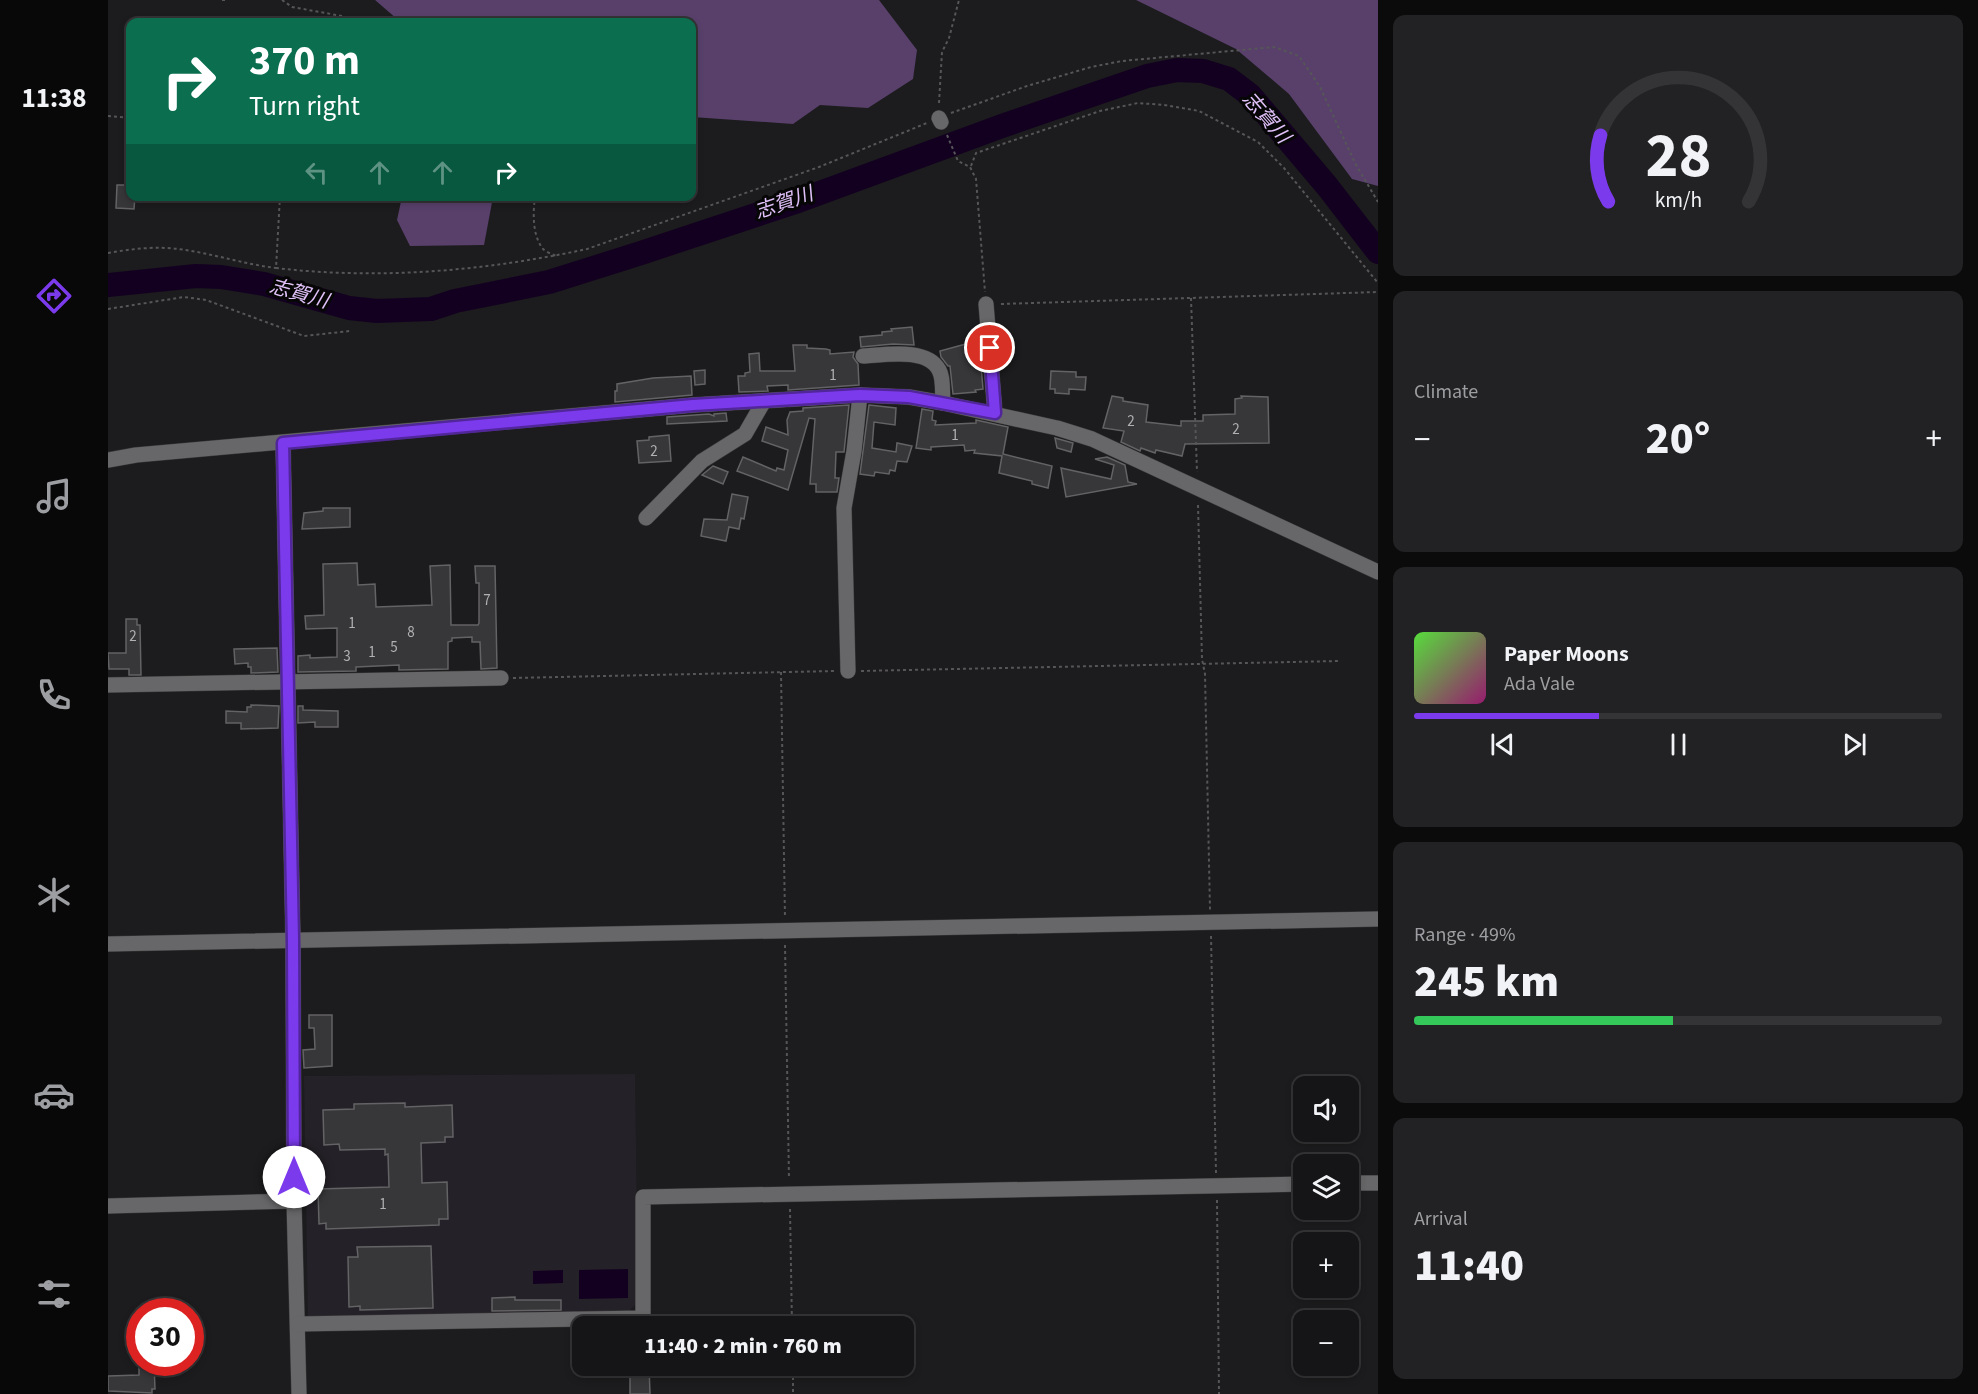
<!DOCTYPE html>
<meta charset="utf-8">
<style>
:root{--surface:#151416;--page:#222123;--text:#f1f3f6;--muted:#9d9ea1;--line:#343335;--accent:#7c3aed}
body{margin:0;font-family:"Source Sans 3","Noto Sans JP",sans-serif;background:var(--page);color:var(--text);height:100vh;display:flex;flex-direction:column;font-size:22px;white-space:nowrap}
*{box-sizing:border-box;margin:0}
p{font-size:20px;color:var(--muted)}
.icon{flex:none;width:33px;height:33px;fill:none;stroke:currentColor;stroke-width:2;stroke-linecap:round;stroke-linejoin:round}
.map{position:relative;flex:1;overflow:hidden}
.details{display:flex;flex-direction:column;gap:15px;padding:15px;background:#0c0b0c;width:600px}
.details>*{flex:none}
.guide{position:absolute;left:18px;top:18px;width:570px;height:183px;border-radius:12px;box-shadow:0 3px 9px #0003,0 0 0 2px var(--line);background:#0b6e4f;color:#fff;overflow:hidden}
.fabs{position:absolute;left:1185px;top:1076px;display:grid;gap:12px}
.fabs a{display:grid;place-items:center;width:66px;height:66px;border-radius:12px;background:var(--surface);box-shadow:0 3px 9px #0003,0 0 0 2px var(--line);font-size:30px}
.speed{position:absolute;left:18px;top:1298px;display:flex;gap:12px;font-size:30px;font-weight:700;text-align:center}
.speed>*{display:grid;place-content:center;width:78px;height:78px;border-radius:50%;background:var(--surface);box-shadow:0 3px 9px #0003,0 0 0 2px var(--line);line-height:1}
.speed .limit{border:9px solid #d22;background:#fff;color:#111}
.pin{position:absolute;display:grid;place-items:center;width:51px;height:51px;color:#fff;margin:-26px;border:3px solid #fff;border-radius:50%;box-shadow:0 2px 6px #0007}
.me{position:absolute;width:66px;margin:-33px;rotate:0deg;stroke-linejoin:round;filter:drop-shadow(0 0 4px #0008)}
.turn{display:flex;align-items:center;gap:21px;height:126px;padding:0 24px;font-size:27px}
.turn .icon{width:78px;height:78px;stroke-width:2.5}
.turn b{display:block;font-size:42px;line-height:51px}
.lanes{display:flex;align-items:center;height:57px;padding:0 24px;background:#0003;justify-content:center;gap:30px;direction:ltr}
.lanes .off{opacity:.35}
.big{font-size:45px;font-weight:800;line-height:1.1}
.details .card{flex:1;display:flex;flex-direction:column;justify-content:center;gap:9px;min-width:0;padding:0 21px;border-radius:12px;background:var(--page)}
.details .dial{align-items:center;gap:0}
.dial svg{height:156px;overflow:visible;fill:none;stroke:var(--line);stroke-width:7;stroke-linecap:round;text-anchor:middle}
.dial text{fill:var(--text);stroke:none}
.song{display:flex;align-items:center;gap:18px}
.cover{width:72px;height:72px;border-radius:9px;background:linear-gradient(135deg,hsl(110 70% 55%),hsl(320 70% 35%))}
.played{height:6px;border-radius:3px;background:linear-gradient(90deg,var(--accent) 35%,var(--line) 35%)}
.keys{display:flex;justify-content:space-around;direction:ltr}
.heat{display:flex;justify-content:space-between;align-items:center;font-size:33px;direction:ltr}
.charge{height:9px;border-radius:4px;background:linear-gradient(90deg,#34c759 49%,var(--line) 0)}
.trip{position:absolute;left:464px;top:1316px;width:342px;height:60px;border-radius:12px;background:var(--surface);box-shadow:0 3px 9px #0003,0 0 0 2px var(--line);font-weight:800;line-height:60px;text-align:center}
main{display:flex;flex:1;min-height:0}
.tab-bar{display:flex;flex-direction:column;width:108px;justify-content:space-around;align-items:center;background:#080809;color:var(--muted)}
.tab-bar .icon{width:42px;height:42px}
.tab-bar .selected{color:var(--accent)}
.tab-bar b{font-size:27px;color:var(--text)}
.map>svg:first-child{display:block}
.built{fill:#252128}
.forest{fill:#58406b}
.water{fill:#130021}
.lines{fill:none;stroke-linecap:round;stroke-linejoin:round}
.river{stroke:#130021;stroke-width:24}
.building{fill:#373638;stroke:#636264;stroke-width:1.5}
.minor-casing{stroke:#3a393a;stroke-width:16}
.path{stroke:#565557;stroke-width:2;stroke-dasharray:3 3;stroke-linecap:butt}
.minor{stroke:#676668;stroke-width:15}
.route-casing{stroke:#51269a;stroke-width:15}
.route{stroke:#7c3aed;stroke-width:10}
.labels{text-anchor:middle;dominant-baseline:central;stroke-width:6;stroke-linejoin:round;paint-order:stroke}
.number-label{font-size:15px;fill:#b1b0b2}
.water-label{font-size:20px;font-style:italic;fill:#e0c1f9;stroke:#070607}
</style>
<main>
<nav class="tab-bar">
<b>11:38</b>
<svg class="icon selected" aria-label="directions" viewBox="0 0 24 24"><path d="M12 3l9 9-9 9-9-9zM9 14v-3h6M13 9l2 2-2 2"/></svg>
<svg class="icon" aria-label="music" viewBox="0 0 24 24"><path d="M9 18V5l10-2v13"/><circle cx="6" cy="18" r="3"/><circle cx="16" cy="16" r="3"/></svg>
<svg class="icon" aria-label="phone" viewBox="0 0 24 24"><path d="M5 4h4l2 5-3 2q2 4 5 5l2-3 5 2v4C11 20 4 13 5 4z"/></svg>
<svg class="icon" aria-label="climate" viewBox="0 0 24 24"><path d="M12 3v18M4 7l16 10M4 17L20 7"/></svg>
<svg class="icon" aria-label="car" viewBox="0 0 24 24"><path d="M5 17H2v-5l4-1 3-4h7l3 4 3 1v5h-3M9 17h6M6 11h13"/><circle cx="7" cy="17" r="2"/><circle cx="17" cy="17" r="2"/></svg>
<svg class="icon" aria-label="filters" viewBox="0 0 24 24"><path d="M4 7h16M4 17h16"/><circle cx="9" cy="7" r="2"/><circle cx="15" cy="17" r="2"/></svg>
</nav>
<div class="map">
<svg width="1270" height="1394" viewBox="0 0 1270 1394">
<rect width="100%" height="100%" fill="#1c1b1d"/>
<path class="built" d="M527,1074L530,1302L522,1310L359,1317L200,1318L196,1076Z"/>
<g class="forest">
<path d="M267,0H771L809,50L805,79L760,108L712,105L685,124L584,117V22H290L289,19Z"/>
<path d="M1028,0H1270V186L1244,179L1181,94L1128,49Z"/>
<path d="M294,197H385L376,245L302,246L289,220Z"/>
</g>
<g class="water">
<path d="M520,1269V1298L471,1299V1270Z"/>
<path d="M455,1270V1283L425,1284V1271Z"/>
</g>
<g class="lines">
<path class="river" d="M0,285L88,276L113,277L156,284L241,308L269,311L323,309L347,301L441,282L533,253L690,201L894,126L1039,76L1069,70L1095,71L1121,79L1142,95L1219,186L1270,252"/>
</g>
<g class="building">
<path d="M9,185H22V196H27L26,209L8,208Z"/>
<path d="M804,327L806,345L785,344L753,347L752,337L774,335V332L784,331L783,329Z"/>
<path d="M865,342H871L875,389L867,390L868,392L845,394L842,366H840L833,357L832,351Z"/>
<path d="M685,345H699V348L718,349L722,350V354L746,352L745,357L750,364L751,385L680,390V385L659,386L660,391L631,392L630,376H637V373L642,372L641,354L651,353L652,371H687Z"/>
<path d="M597,370V384L587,385L586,371Z"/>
<path d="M943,371L968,372V377H978L977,390L961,389V394L947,393V389H942Z"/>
<path d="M583,376L584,395L507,402V391H509V384L545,378Z"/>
<path d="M1004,396L1015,398V401L1040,405L1038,422L1073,426V421H1095V415L1127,414V399L1134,398L1133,396L1160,397L1161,443L1077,444L1074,456L1048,450L1047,453L1033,448L1032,451L1013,442L1016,431L995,428Z"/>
<path d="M741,405L736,452H728L727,478H731L729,492H708V484H702L707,419L701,418L680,490L629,471L635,457L668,471L669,468L676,470L680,450L654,441L658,427L680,435L679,420L682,412L695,411V408Z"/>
<path d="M761,405L788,408L787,425L766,422L764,448L788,452L789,443L804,446L799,462L789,461L787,471L782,470L781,474L767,472L766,476L752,474Z"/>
<path d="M814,409L825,411L824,420L828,421L827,425L868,423V420L900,427L895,454L944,466L940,488L924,484V481L891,473L894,456L866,453L867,450L857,451L856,445L823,447V450L808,448Z"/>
<path d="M618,413L619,421L559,424V417L601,414L606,416V414Z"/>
<path d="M561,435L563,461L531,463L529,441L541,440V437Z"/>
<path d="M947,438L965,443L963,452L949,448Z"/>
<path d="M999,457L1017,465L1020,482L1029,484L958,497L953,468L1003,479L1006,465L987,459Z"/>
<path d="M605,466L620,472L615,484L594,475Z"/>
<path d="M624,494L640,497L636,519L633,518L631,529L621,527L618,541L593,536L596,519L619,520Z"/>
<path d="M215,508H242V527L194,529L196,513L215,511Z"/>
<path d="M249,563L250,585L267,584L268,607L324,605L322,566L342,565L343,625H370L371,623V583H368L367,566H387L389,668L373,669L372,642H364V637L344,638V641L340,642V669L291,670V665L248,667V671L190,672V656L202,655V658L229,657V628L198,629L197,616L216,615L215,564Z"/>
<path d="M18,619H29V625H32L33,675H21V669H1L0,653H18Z"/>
<path d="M169,648L170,672L143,673V667H140V663L127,664L126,649Z"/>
<path d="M143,705L171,706L170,728L133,729V723H118V711L139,712V707H143Z"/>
<path d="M190,706H195V710L230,711V727H207V722L190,723Z"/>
<path d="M201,1015H224V1066L196,1068L195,1050L207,1049L206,1028H201Z"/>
<path d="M297,1103V1107L344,1105L345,1137H337V1142L313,1143L314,1183L339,1182L340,1219H331V1225L218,1229V1223L211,1224L210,1189L281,1187L280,1154L277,1155V1149L232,1150L231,1144L216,1145L215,1110L246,1109V1104Z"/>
<path d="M323,1246L325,1308L252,1310V1306L241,1307L240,1257H250L249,1247Z"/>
<path d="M407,1297V1300H453V1310L384,1311V1298Z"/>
<path d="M31,1362H46L47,1389H44V1393L0,1391V1376L31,1375Z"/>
<path d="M529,1365H541L542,1394H522V1376L529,1375Z"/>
</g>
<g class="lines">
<g class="minor-casing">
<g id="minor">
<path d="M831,118L833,122"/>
<path d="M878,304L887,413"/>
<path d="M755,356C776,355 819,347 831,370C836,379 834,393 835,403"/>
<path d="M175,443L185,941L186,1201L191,1394"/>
<path d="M0,460L28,455L585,405L752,395L801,397L835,403L949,428L984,439L1270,572"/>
<path d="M538,518L594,461L637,434L656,401"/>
<path d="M740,671L736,508L746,451L752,395"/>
<path d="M0,685L393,678"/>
<path d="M0,944L1270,919"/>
<path d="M1240,1183H1270"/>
<path d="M0,1206L186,1201"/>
<path d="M190,1324L535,1318V1197L1196,1184"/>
</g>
</g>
<g class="path">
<path d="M114,0H120"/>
<path d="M174,0L184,7L234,16"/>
<path d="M831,103L834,52L841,38L851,0"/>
<path d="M843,113L919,86L983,67L1014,61L1166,47L1191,56L1212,87L1247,163L1270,202"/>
<path d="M0,116L22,118"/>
<path d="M839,135L850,161L862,167L868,179L877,292"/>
<path d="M863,166L868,153L992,111L1030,103L1056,105L1091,111L1150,142L1176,168L1270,283"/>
<path d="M172,196L168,268C271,280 377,271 479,249L711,167L819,123"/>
<path d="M427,196C425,213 424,235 435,249C438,252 444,254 448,256"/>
<path d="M0,253C23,249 47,246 70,249C103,253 135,264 168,268"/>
<path d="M1083,298L1089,472"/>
<path d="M893,304L1270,292"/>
<path d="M0,309L76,297L98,300L196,336L242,331"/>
<path d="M1090,505L1094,659L1097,674L1102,910"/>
<path d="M753,671L1232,661"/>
<path d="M673,672L677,918"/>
<path d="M405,678L726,671"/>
<path d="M1103,936L1108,1173"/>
<path d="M677,945L681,1179"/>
<path d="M1109,1200L1111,1394"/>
<path d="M682,1209L684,1326"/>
<path d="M685,1365V1394"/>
</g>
<use href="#minor" class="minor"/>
</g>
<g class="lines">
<g class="route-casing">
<path id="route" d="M186,1177L185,941L175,443L585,405L752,395L801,397L887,413L882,348"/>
</g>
<use href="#route" class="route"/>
</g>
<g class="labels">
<g class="number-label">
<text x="725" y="375">1</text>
<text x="1023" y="421">2</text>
<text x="1128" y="429">2</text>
<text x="847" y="435">1</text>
<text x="546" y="451">2</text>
<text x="379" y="600">7</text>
<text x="244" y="623">1</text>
<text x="303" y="632">8</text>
<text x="25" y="636">2</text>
<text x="286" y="647">5</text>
<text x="264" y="652">1</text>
<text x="239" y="656">3</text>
<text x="275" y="1204">1</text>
</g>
<g class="water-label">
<text transform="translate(1158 118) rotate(49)">志賀川</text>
<text transform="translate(676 203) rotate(-19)">志賀川</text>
<text transform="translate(191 294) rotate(16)">志賀川</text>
</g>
</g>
</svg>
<div class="fabs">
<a><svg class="icon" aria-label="sound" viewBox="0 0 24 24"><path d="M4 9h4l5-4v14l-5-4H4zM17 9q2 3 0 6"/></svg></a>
<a><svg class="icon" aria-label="layers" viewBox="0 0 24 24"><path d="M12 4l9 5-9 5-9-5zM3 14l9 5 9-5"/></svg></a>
<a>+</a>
<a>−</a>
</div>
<div class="speed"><div class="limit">30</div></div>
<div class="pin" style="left:882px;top:348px;background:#d93025"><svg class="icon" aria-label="arrive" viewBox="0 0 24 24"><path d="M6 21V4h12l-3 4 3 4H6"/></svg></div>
<svg class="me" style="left:186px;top:1177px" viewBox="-20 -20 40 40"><circle r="19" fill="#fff"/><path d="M0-13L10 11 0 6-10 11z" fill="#7c3aed"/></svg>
<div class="trip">11:40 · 2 min · 760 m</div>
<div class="guide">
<div class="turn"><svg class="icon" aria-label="right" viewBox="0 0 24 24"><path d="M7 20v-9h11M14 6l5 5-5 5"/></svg><div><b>370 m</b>Turn right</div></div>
<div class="lanes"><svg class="icon off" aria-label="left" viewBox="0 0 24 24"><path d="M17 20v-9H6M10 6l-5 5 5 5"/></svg><svg class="icon off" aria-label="ahead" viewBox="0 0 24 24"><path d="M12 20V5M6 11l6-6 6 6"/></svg><svg class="icon off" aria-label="ahead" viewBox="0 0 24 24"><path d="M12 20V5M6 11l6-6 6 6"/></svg><svg class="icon" aria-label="right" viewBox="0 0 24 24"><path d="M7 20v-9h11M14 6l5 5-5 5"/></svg></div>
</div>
</div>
<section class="details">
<div class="card dial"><svg viewBox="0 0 100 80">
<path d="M14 69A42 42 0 1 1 86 69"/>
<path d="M14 69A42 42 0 0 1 10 35" stroke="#7c3aed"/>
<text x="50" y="56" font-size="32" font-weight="700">28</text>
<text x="50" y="72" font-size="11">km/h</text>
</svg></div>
<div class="card"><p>Climate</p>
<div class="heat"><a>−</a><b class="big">20°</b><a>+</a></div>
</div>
<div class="card">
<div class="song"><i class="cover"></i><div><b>Paper Moons</b><p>Ada Vale</p></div></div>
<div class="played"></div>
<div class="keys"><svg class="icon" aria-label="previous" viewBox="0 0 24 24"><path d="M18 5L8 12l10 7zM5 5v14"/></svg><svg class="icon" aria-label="pause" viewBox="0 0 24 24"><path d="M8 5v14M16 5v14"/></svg><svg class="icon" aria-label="next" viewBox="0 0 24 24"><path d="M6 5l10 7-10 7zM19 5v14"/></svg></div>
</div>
<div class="card"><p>Range · 49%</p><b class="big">245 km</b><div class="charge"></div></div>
<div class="card"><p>Arrival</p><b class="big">11:40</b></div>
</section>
</main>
